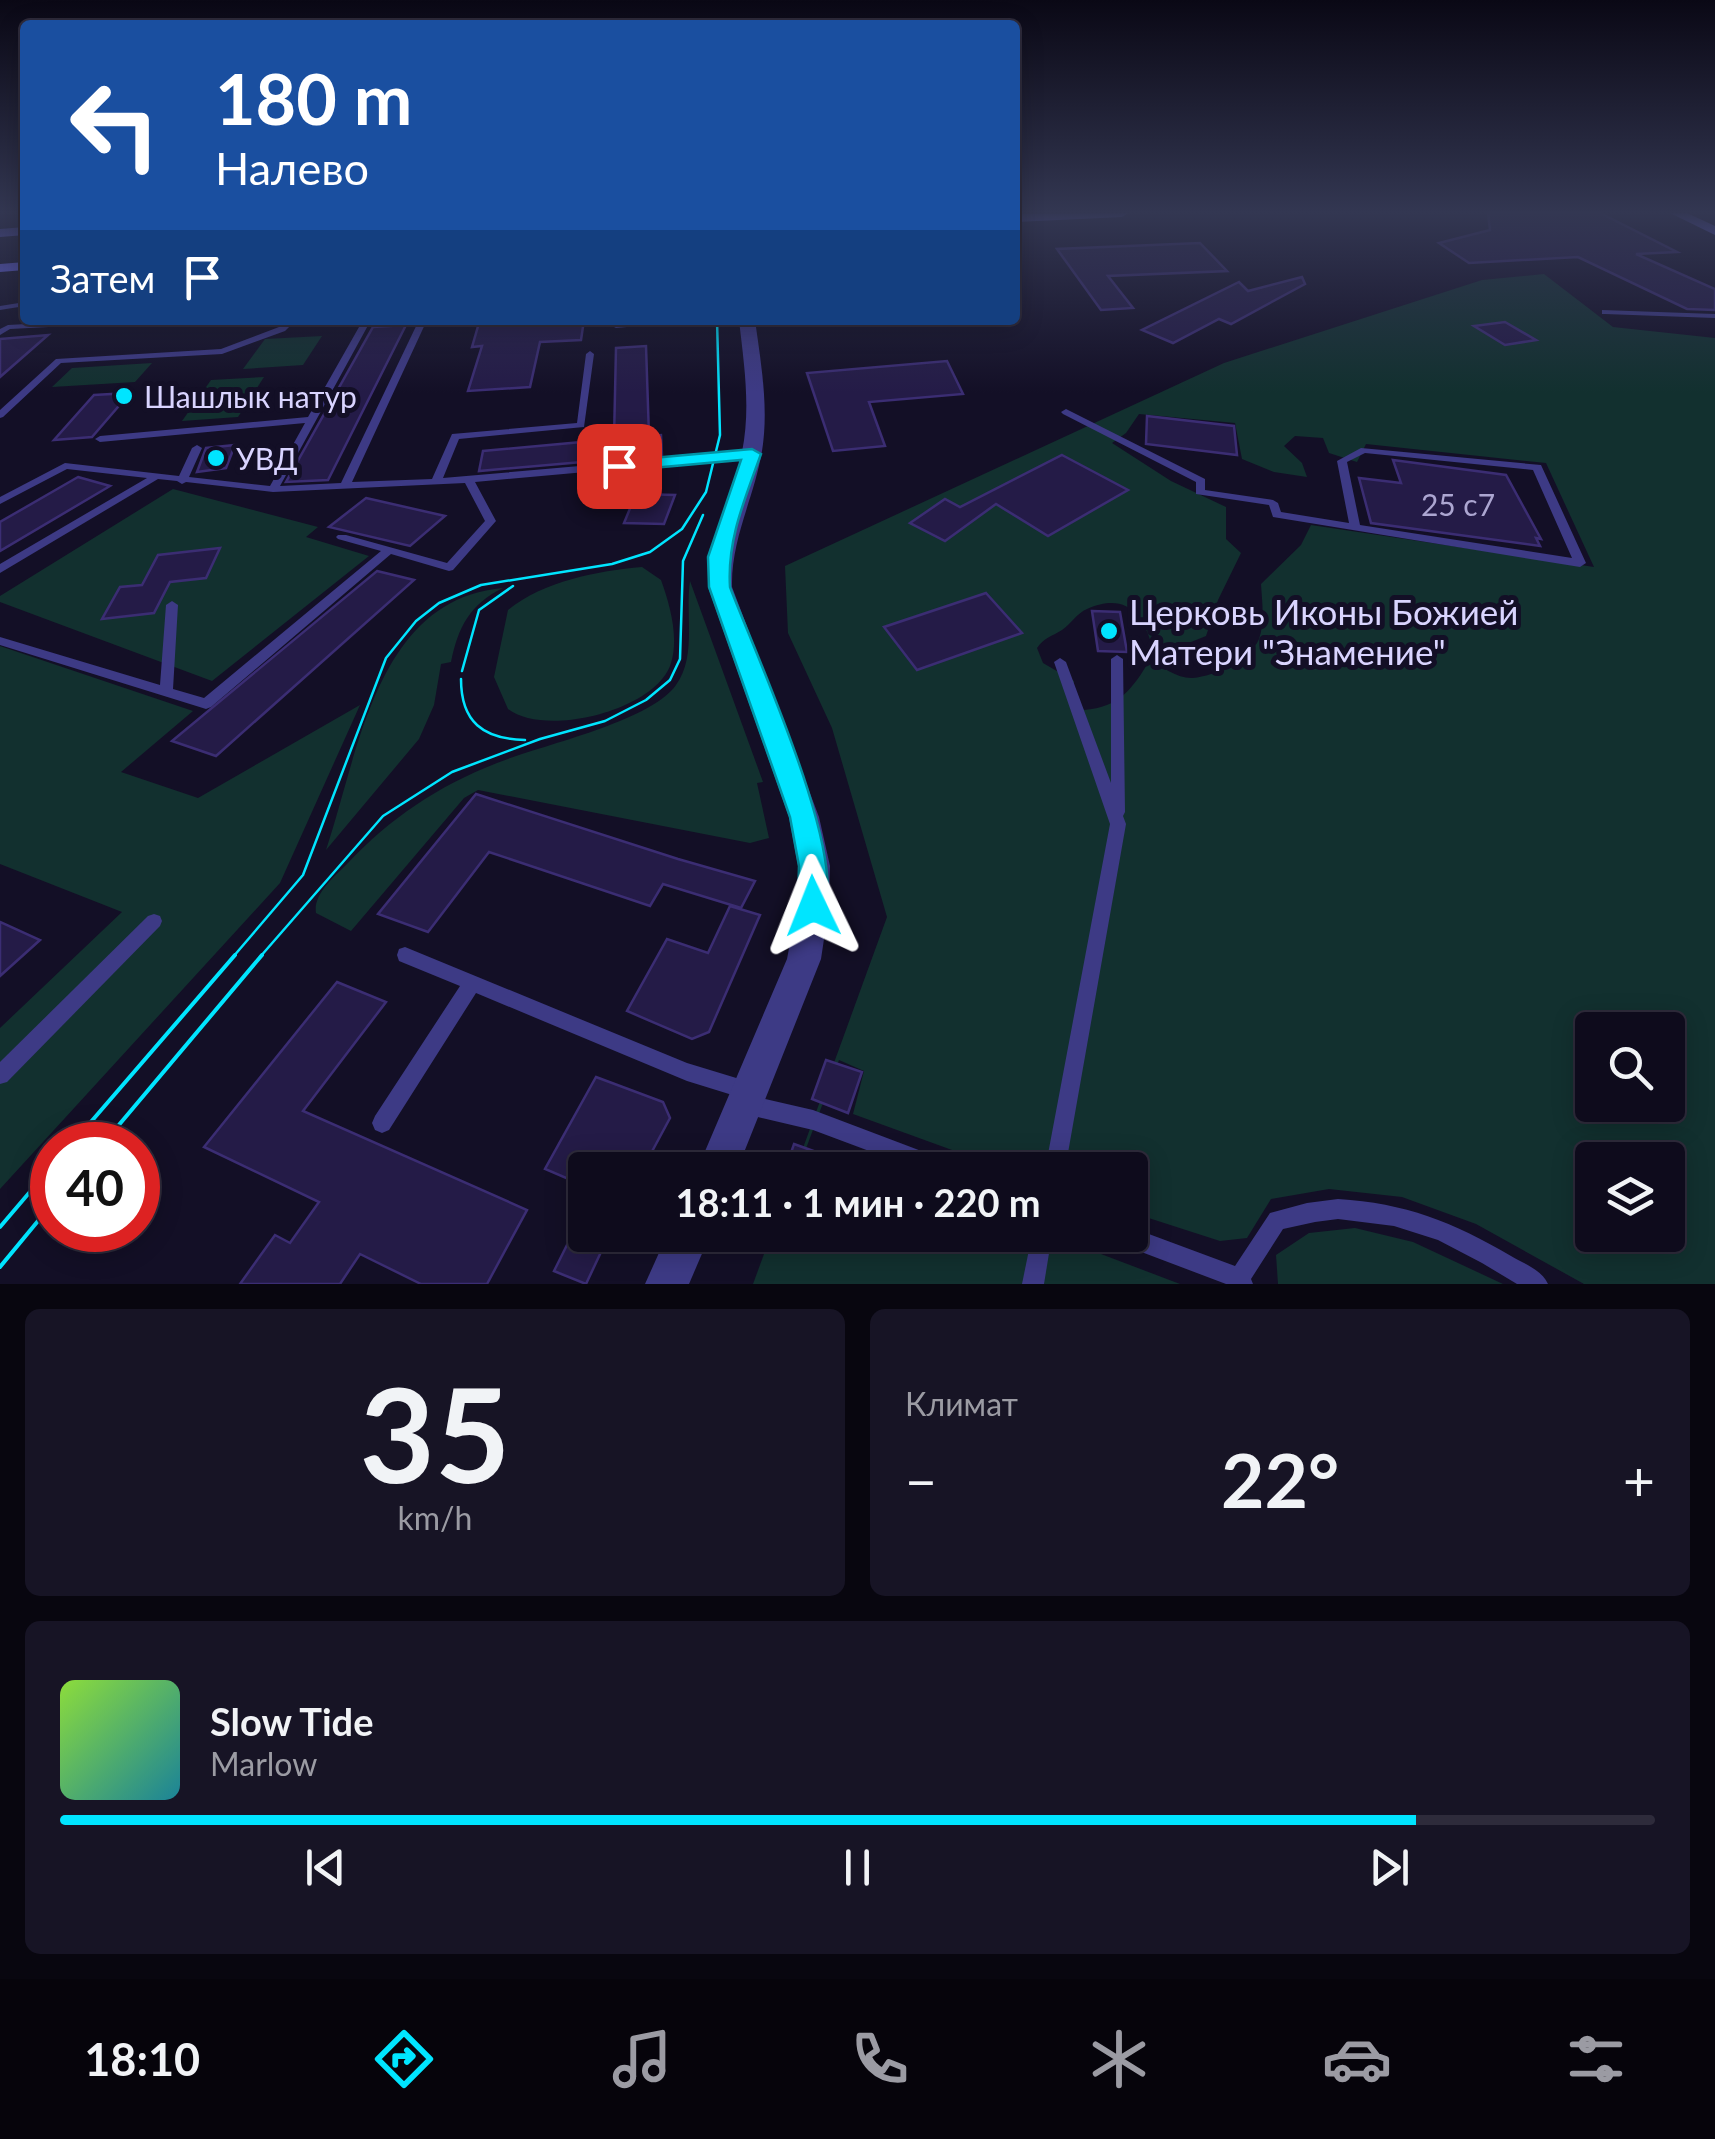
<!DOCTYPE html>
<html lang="ru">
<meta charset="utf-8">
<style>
:root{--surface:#0e0b1c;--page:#171425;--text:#f1f3f6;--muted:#9b9ba3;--line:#2e2b3b;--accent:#00e5ff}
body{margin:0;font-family:Lato,sans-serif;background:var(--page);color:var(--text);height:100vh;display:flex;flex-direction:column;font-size:38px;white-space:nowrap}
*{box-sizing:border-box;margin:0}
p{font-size:32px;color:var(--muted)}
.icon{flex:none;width:55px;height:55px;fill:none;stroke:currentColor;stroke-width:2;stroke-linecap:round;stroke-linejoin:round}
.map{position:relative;height:1284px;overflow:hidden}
.side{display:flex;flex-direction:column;gap:25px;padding:25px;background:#08060f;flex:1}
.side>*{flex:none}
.banner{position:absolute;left:20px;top:20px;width:1000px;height:305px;border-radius:10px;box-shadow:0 5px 25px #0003,0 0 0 2px var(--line);background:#1a4fa0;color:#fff;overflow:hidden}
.buttons{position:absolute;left:1575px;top:1012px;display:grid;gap:20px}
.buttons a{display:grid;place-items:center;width:110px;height:110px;border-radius:10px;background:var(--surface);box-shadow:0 5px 25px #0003,0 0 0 2px var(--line);font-size:50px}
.speed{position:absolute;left:30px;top:1122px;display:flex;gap:20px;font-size:50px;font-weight:700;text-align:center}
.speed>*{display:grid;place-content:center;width:130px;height:130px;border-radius:50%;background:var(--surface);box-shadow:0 5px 25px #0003,0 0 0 2px var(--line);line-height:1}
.speed .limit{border:15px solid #d22;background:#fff;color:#111}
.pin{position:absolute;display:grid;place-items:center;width:85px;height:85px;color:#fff;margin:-42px;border-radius:20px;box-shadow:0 5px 15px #0006}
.me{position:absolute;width:110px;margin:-55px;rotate:358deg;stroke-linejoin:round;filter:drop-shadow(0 0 8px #0008)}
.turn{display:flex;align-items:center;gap:35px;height:210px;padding:0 30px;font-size:45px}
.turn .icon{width:130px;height:130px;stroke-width:2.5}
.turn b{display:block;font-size:70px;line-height:85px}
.then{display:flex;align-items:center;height:95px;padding:0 30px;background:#0003;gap:20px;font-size:38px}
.big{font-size:75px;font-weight:700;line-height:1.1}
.side .card{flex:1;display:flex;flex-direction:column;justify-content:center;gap:15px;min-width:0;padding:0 35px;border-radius:15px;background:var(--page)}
.side .dial{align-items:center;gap:0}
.dial b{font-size:130px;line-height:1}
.song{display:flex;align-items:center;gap:30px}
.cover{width:120px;height:120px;border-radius:15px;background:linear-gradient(135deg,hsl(90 70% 55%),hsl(190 70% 35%))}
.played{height:10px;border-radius:5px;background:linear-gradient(90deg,var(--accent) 85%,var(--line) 85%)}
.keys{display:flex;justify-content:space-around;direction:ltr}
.heat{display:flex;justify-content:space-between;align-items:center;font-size:55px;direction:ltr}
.side .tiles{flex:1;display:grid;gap:25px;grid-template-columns:1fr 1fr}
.card:last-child{grid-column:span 2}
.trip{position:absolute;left:568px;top:1152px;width:580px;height:100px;border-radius:10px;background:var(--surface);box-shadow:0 5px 25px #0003,0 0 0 2px var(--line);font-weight:700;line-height:100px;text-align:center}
.tabs{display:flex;height:160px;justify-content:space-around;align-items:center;background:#06040b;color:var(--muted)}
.tabs .icon{width:70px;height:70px}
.tabs .current{color:var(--accent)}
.tabs b{font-size:45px;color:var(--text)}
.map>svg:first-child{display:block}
.green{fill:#12302f;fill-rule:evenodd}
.building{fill:#241b47;stroke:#3b2d73;stroke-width:2.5}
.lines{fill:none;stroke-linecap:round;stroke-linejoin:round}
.service{fill:#3d3a85;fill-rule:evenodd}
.tertiary{fill:#3d3a85;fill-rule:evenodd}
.secondary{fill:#6f6bff;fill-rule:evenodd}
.tram-far1{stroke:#00e5ff;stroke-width:2.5}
.tram{stroke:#00e5ff;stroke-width:4}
.route{fill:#00e5ff;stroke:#0095a6;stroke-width:2.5}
.poi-dot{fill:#00e5ff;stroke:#130f26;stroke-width:4}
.labels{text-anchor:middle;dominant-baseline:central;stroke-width:10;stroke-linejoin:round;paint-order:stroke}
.far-poi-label{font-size:30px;fill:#d9d4ff;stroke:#130f26;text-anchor:start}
.number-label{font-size:30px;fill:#aca6d1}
.poi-label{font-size:35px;fill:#d9d4ff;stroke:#130f26;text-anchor:start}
</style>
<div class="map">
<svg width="1715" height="1284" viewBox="0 0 1715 1284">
<rect width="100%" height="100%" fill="#130f26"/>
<g class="green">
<path d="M1544,274L1613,327L1715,338V1284H1584L1476,1224L1402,1197L1329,1189L1271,1199L1247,1238L1220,1241L1130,1212V1170H1007L853,1114L864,1071L839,1060L798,1170H795L887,917L832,728L788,633L785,566L1224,363L1482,280ZM1139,414L1235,423L1242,459L1274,472L1307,477L1302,463L1284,446L1295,436L1323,438L1329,453L1357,462L1366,444L1546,463L1594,567L1311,525L1301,545L1261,584C1262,601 1265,622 1259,639C1250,660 1215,676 1193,678C1178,679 1162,667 1150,660C1132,689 1120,707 1084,710L1074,693V681L1043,663L1037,648C1045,637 1051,637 1062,630C1071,624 1077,613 1087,609C1125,592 1143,613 1152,646H1181L1206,636L1218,600L1241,553L1226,539V507L1171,481L1112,443L1126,433ZM1592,1030H1668V1105H1592ZM1592,1160H1668V1235H1592Z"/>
<path d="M322,336L303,365L243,369L265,339Z"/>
<path d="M152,363L135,382L52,387L72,368Z"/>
<path d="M264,377L238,417L182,421L211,380Z"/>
<path d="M173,489L318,527L306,537L369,556L212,681L0,602V596Z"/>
<path d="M642,567L661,580C670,605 679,637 671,663C657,710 546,738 508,709L494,677L508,610C544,581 597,571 642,567Z"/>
<path d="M690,581L763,782L757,783L769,838L750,843L478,790L464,798L351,931L316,913C313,894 334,877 347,864C390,818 438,786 497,763C541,745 650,722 676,685C697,656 685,614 690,581Z"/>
<path d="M503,588C470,604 458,627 451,662L441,664L434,705L419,739L326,850C359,751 377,599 503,588Z"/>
<path d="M0,646L193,711L121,772L198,798L360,705L280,883L0,1189V1028L122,912L0,864Z"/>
<path d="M1355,1228L1413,1242L1503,1284H1278L1276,1255L1309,1233Z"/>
<path d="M771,1235H1051L1180,1284H753Z"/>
</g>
<g class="building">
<path d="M1488,213H1600L1677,252L1636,254L1715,289V310L1687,309L1578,257L1469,263L1439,243L1490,230Z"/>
<path d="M1200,243L1227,271L1108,276L1133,308L1101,310L1057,249Z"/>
<path d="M1302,277L1305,284L1231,324L1219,319L1173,343L1142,330L1239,282L1248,291Z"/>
<path d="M518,320H584L581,340L540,342L530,387L468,391L482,346L472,347L479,323Z"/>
<path d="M1505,322L1536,340L1505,345L1474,326Z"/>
<path d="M406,325L328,480L286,482L373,327Z"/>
<path d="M48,335L0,377V339Z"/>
<path d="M646,346L649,436L661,435L662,455L479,471L483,451L614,439L616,348Z"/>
<path d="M947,361L963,394L869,402L885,446L833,451L807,373Z"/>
<path d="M130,393L92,437L54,440L94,395Z"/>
<path d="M1147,416L1234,426L1237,455L1146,444Z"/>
<path d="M235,445L226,468L197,472L206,448Z"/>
<path d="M1062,455L1128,490L1048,536L996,504L945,541L910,523L945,499L960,507Z"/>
<path d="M1393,460L1506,475L1541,539L1536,538L1540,546L1371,523L1359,478L1401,483Z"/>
<path d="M78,477L110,486L0,551V522Z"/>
<path d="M636,494L675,495L664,524L624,523Z"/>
<path d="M366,498L445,516L410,546L329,527Z"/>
<path d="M220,548L206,578L170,582L154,613L102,619L120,587L142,585L158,555Z"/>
<path d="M377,571L414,580L216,756L172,741Z"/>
<path d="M986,593L1022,633L917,670L884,627Z"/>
<path d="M1092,611L1120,612L1127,652L1098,651Z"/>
<path d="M476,794L678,859L755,881L741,908L663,884L650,906L489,852L428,932L378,914Z"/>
<path d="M730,906L760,915L709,1032L692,1039L627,1011L667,939L708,953Z"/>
<path d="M0,922L40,940L0,976Z"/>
<path d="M337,982L386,1002L303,1111L527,1210L487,1284H421L360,1254L340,1284H240L275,1235L290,1243L319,1202L204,1147Z"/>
<path d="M826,1060L862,1072L848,1113L812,1099Z"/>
<path d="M596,1077L663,1102L670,1118L642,1170H585V1186L545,1169Z"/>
<path d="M794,1144L858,1167V1170H785Z"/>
<path d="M572,1235H609L586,1284L554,1271Z"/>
</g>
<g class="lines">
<g class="service">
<path d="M25,302V306L0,310V306Z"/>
<path d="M1602,310L1715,314V318L1605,314H1602Z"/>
<path d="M98,320H149L145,322L10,329L0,335V329L8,325Z"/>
<path d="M287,320H296L285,331L222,354L61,363L3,417L0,418V410L56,359L221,349L279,327Z"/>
<path d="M363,320H371L280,486L341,483L419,320H427L352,482L432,479L452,434L577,423L586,354L590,351L594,354L584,427L459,439L443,478L752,451L757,454L752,457L475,482L496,521L453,570L449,571L391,554L211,707L206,709L0,645V637L160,685L166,605L172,601L178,605L173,689L204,698L381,551L338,539L336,537L338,535H346L447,563L485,521L465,483L273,492L186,482L182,484L177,481L158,479L0,573V564L147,478L67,469L0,504V497L65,463L179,476L192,448L197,445L202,448L189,477L270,486L305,423L100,442L95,439L100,436L308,417Z"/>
<path d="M656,320H686L682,322L616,328L612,326L616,324Z"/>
<path d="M1066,409L1205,479V490L1273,500L1278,503L1281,512L1349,523L1337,461L1361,448L1541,465L1586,563L1580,567L1273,517L1269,505L1196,494V482L1063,414L1061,412ZM1365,453L1533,470L1572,558L1360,525L1347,462Z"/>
<path d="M1117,655L1123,659L1125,812L1123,816L1126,824L1065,1170H1045L1110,824L1054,662L1060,658L1066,662L1111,783V659Z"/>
<path d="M154,914L160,916L162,921L160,926L7,1082L0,1084V1062L148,916Z"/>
<path d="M405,947L687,1063L756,1084L758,1091L756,1097L813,1110L953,1163L956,1170H920L813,1130L749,1115L742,1112L739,1105L742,1098L687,1081L476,993L389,1130L382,1133L375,1130L372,1123L375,1116L460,986L399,961L397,955L399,949Z"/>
<path d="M1338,1199C1405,1203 1453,1222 1511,1256C1523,1263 1542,1270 1548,1284H1517L1482,1263L1438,1240L1394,1226L1338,1219L1315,1222L1283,1229L1251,1279L1253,1284H1226L1115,1242L1112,1235H1130V1227L1235,1266L1270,1213L1307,1203Z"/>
<path d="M1032,1235H1052L1044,1284H1022Z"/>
</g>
<g class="tertiary">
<path d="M739,320H755C761,363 769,408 762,451C754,499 731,538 732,587L819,817L830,866L829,906L821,959L737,1170H697L787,959L797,906L798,866L789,817L708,587C709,538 733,499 742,452C751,408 744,364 739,320Z"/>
<path d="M667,1235H710L689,1284H645Z"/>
</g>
<g class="secondary">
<path d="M1128,213L1122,217L1015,222V214Z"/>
<path d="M1670,213H1687L1715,226V235Z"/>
<path d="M25,227V235L0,237V229Z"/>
<path d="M25,262V270L0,272V264Z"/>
</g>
<g class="tram-far1">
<path d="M462,671L479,610L513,586"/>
<path d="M461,679C461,722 483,739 525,740"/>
<path d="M233,957L303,875L386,658L416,621L439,603L481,585L612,564L650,552L682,529L706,492L720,435L717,320"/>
<path d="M260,957L383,816L452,772L540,739L605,721L646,700L670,680L680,659L683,561L703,515"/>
</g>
<g class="tram">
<path d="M71,1145L235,955"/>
<path d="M102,1145L262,955"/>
<path d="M0,1227L52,1166"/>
<path d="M0,1267L52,1204"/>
</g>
</g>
<linearGradient id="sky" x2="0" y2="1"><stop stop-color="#0a0815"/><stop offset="0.54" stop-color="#333752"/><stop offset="1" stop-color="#333752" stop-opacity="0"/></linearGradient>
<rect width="1715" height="393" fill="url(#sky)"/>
<path class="route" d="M752,449L761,454C745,499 727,539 730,587C754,651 850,858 823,915L813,919L803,915L798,906L799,866L790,817L709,587L708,557L741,460L619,471L610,466L619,461Z"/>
<g class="poi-dot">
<circle cx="124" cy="396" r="10"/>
<circle cx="216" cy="458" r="10"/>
<circle cx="1109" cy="631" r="10"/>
</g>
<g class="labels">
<g class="far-poi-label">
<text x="144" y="396">Шашлык натур</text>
<text x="236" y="458">УВД</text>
</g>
<g class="number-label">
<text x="1458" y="504">25 с7</text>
</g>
<g class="poi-label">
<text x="1129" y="611">Церковь Иконы Божией<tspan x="1129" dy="40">Матери "Знамение"</tspan></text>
</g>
</g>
</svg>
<div class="buttons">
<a><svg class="icon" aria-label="search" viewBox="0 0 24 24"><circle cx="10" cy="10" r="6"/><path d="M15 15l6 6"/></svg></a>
<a><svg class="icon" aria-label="layers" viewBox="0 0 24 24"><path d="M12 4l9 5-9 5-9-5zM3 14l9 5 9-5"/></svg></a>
</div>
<div class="speed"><div class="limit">40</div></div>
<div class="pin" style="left:619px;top:466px;background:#d93025"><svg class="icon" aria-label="arrive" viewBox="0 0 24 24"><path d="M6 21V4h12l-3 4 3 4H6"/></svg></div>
<svg class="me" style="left:813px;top:906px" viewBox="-20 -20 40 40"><path d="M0-17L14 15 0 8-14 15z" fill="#00e5ff" stroke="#fff" stroke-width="4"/></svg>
<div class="trip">18:11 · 1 мин · 220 m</div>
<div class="banner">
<div class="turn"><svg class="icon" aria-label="left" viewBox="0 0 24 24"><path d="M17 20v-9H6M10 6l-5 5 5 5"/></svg><div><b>180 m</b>Налево</div></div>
<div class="then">Затем<svg class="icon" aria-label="arrive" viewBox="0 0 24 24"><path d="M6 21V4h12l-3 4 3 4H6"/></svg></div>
</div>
</div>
<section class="side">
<div class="tiles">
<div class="card dial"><b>35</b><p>km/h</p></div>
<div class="card"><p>Климат</p>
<div class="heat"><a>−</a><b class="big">22°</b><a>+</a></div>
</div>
<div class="card">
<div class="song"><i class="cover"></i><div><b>Slow Tide</b><p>Marlow</p></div></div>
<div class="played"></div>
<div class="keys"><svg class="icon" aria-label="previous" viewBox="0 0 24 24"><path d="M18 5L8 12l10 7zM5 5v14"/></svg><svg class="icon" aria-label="pause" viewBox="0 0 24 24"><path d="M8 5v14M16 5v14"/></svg><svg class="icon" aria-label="next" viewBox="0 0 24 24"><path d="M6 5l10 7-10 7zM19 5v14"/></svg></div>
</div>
</div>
</section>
<nav class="tabs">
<b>18:10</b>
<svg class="icon current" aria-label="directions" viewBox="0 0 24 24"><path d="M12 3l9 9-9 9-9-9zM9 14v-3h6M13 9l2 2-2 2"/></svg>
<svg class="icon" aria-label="music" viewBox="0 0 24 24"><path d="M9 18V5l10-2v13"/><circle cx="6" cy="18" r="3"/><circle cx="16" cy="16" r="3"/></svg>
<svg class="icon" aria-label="phone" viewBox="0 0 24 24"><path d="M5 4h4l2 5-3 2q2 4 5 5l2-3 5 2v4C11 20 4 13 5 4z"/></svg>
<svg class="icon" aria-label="climate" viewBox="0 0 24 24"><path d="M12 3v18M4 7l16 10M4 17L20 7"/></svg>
<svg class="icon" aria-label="car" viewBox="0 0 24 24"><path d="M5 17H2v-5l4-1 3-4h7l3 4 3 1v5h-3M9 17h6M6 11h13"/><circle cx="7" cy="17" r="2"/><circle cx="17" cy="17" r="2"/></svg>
<svg class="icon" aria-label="filters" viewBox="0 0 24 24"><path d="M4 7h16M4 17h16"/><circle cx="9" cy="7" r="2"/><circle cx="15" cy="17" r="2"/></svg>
</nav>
